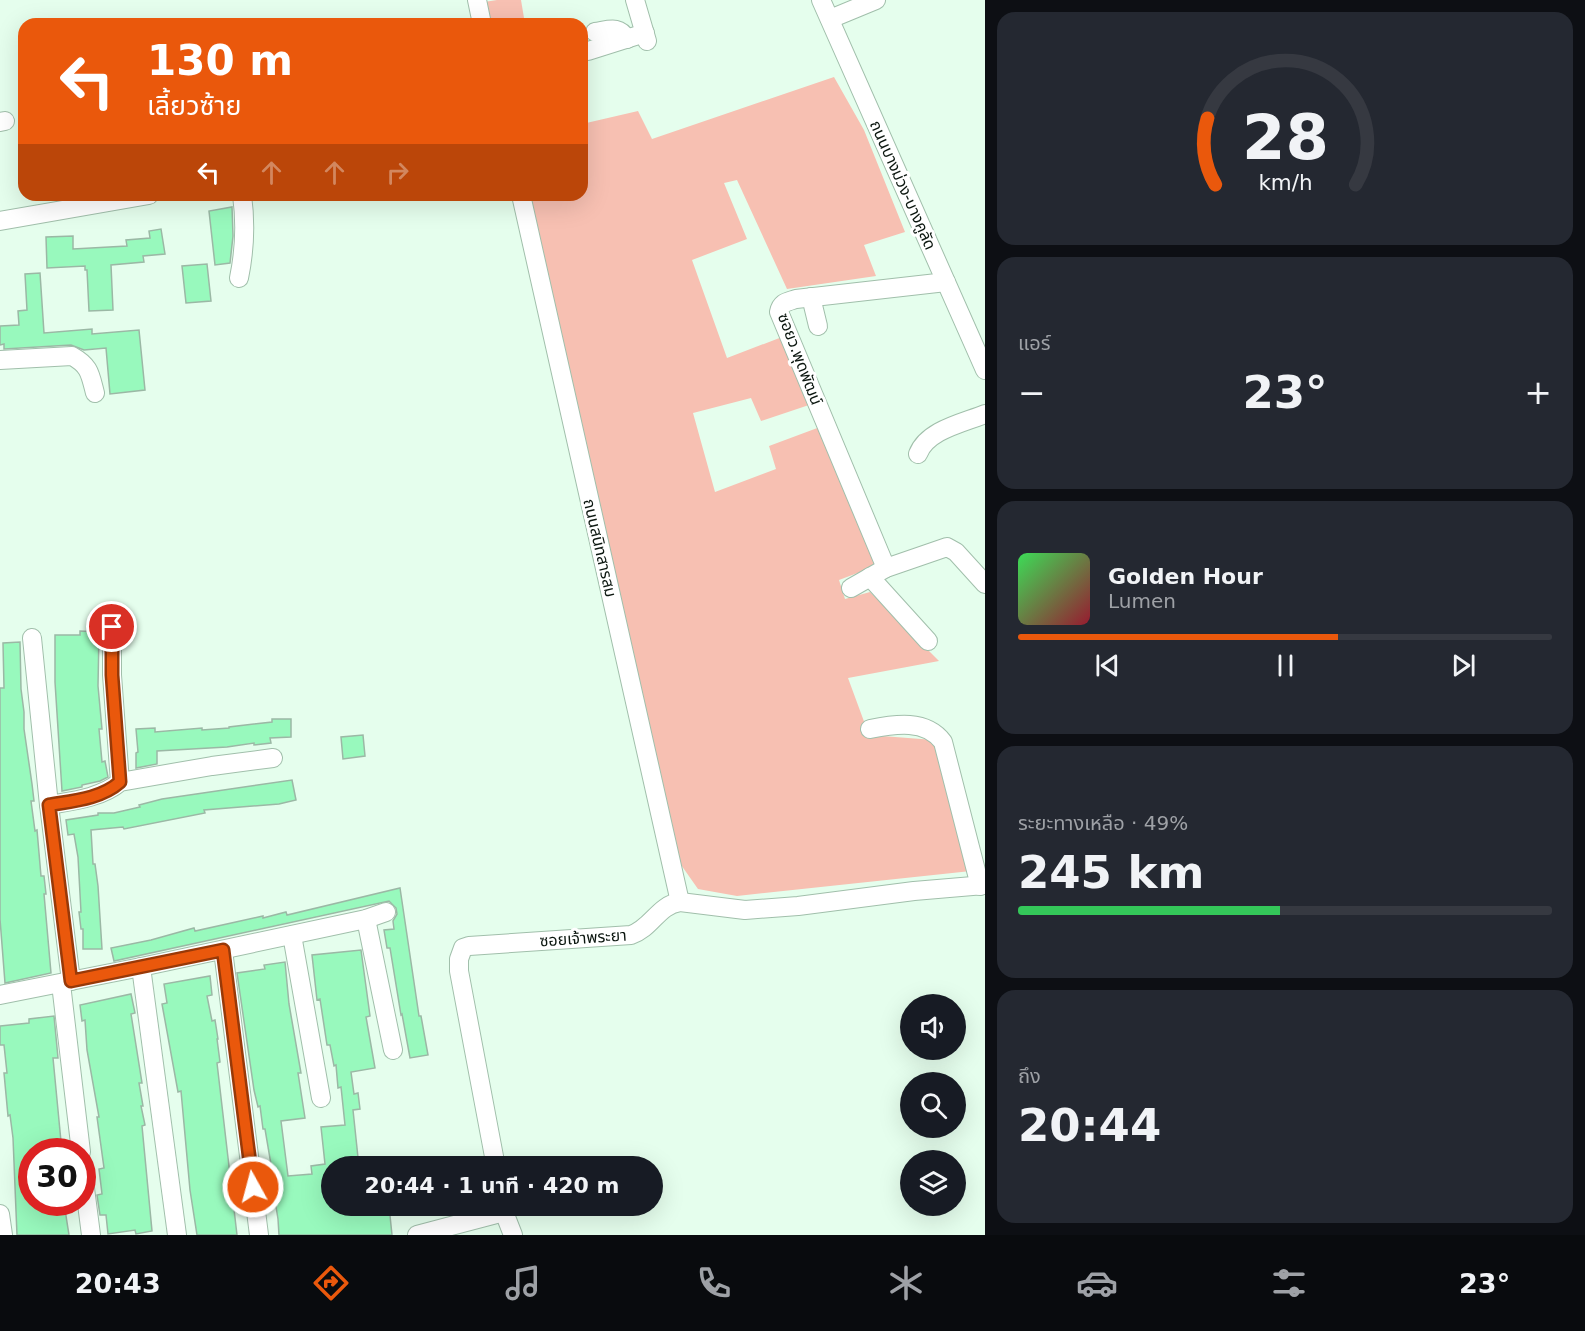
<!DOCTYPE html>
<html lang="th">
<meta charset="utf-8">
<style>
:root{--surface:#171b24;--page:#242831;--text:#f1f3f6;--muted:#9ea1a6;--line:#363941;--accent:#ea580c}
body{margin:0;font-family:"DejaVu Sans","Noto Sans Thai",sans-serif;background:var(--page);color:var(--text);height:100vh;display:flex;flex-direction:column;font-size:22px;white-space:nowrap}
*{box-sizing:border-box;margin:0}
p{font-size:20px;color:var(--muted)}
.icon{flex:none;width:33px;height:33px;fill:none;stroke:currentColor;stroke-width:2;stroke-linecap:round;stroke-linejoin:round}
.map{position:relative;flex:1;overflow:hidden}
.details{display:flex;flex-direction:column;gap:12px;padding:12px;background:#0d0f14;width:600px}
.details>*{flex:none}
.hud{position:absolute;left:18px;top:18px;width:570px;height:183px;border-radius:18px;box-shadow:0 6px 24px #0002;background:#ea580c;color:#fff;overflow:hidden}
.tools{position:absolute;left:900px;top:994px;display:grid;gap:12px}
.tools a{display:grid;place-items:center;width:66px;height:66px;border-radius:50%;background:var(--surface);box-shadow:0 6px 24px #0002;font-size:30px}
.speed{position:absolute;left:18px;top:1138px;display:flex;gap:12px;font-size:30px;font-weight:700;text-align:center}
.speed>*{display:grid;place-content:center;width:78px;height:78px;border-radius:50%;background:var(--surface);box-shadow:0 6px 24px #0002;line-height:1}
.speed .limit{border:9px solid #d22;background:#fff;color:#111}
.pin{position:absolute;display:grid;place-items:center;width:51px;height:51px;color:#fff;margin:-26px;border:3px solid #fff;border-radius:50%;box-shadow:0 2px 6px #0007}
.me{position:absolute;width:66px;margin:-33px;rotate:353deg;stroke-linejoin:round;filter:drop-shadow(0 0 4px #0008)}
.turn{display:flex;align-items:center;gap:21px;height:126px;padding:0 30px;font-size:27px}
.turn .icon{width:78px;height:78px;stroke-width:2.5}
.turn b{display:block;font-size:42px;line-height:51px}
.lanes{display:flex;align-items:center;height:57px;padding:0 30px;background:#0003;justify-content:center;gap:30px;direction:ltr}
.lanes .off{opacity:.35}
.big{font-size:45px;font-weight:700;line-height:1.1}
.details .widget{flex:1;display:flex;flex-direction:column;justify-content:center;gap:9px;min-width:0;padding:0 21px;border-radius:18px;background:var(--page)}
.details .dial{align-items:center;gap:0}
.dial svg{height:156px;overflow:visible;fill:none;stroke:var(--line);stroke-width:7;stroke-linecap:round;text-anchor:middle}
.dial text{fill:var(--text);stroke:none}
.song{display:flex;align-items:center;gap:18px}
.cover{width:72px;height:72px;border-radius:9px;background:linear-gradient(135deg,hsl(130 70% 55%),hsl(350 70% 35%))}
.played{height:6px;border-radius:3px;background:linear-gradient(90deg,var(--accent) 60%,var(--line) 60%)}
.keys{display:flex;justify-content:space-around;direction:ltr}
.heat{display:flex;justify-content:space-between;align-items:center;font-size:33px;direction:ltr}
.charge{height:9px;border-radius:4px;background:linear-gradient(90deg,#34c759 49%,var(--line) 0)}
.trip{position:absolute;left:321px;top:1156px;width:342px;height:60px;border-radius:30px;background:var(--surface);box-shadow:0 6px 24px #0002;font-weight:700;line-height:60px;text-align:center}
.tabs{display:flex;height:96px;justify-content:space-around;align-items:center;background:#090b0e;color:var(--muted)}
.tabs .icon{width:42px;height:42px}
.tabs .current{color:var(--accent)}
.tabs b{font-size:27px;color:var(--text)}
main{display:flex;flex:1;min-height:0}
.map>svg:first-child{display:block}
.green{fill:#f7c0b2}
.building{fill:#98f9bd;stroke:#9bb8a5;stroke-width:1.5}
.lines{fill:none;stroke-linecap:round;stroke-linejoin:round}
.minor-casing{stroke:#a1bfab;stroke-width:20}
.minor{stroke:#fff;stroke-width:18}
.route-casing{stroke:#983908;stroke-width:15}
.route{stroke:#ea580c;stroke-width:10}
.labels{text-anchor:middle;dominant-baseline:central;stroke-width:6;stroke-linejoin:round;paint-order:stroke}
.street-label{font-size:16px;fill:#0b160f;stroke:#fff}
</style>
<main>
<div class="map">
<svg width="985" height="1235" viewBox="0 0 985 1235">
<rect width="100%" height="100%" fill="#e5feed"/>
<g class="green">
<path d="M497,0H521L525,24H489L484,2Z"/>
<path d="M834,77L864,130L905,232L864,245L876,276L787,289L737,180L724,183L747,239L692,260L727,358L782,337L809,405L761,421L751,398L693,413L715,492L776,469L769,446L820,427L876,566L839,580L845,599L870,592L939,661L848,678L869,735L934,740L971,871L737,896L698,889L679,862L528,195H582V124L638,111L652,139Z"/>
</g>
<g class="building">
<path d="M232,207L233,236L230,263L215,265L209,211Z"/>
<path d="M161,229L165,254L143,256L144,262L111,265L113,310L89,311L87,270H85V266L47,268L46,237L73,236V249L127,246L126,240L150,238L149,231Z"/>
<path d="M207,264L211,301L186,303L182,266Z"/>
<path d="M40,273L44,333L92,329V334L139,330L145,390L110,394L106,348L84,350L71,345L4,349V344L0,345V326L19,325L18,311L27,310L25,274Z"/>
<path d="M80,631L99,632L98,686L102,729H99L102,762L105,761L108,777L100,781L82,785V787L62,791L55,682V635H80Z"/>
<path d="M20,642L21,689L24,712V729L32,784L34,801H31L35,831L37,830L41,876H44L46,894H44L51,973L5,983L0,919V688H4L3,643Z"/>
<path d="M272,719H291V737L270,738L271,743L254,745V743L227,747L157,751V764L136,768V753L138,752L136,729L155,728V732L202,728V730L229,728V727L272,722Z"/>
<path d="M363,735L365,756L343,759L341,737Z"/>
<path d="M292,780L296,800L279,804L204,810L205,813L124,829L123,827L91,830L93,864H95L98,886L102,949H83V929H81L79,912H81L78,857L74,834L68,835L66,820L98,815V813H114L140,807L139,805L162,799Z"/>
<path d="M400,888L419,1016H421L428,1055L410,1058L402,1014L401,1015L390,948H387L384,930L394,929L393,921L397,914L396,908L389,901L114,961L111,948L151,940L194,928L195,931L263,916V918L286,912L287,915Z"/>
<path d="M361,950L370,1016L366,1017L375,1068L351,1072L354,1094L358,1093L360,1109L353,1110L359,1167H332V1206H389L392,1235H279L278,1219L272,1182H274L265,1129H263L260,1106L258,1107L254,1090L237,973L265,969L264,965L285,962L289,1004L301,1073H298L305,1118L281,1121L288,1176L312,1174L311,1166L325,1164L321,1127L345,1125L341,1087L338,1088L336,1065L334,1066L330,1045H327L320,999L317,1000L312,955Z"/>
<path d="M210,976L212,995L207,996L212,1021L215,1020L218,1039H217L220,1062L217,1063L237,1235H197L190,1190L181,1091L178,1092L162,1004L167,1003L164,984Z"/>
<path d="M131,994L135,1013L131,1014L142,1083H139L143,1106H141L145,1125L142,1126L152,1231L136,1234L135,1230L108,1234L106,1215H100L97,1195L102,1194L99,1169L104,1168L97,1117H99L87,1050L85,1020L82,1021L80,1005Z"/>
<path d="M54,1016L58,1058H53L62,1152H32V1203H64L69,1235H17L13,1138L10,1115L8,1116L4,1073H7L4,1045H0V1026L29,1023V1019Z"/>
</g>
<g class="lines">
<g class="minor-casing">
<g id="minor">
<path d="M477,0L482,24"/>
<path d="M635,0L647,41"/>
<path d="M821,0L985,370"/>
<path d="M830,19L876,0"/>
<path d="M595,32C609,30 619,25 627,39"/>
<path d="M588,51L645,33"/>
<path d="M0,122L5,121"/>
<path d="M521,195L680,902"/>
<path d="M0,221L149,195"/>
<path d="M239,278C245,249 246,224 242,195"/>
<path d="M811,297L818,326"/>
<path d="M0,360L72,356C90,366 90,374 95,393"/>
<path d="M918,454C927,430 963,423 985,414"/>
<path d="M886,568L779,312C781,302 787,302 796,299L946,282"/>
<path d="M870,577L928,641"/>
<path d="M851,588L886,568L947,547L956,552L985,584"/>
<path d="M112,627V675L120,782"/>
<path d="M32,638L49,805L71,981"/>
<path d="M870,729C895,724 926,719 943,742L980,886"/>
<path d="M49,805C72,801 101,798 120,782L212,766L273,758"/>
<path d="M366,919L393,1050"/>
<path d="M292,935L321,1098"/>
<path d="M223,950L259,1235"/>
<path d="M141,967L177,1235"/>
<path d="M61,984L81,1152"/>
<path d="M0,995L141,967L366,919L386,912"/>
<path d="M82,1165L91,1235"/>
<path d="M496,1167L459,971V959L463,948L469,946L631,935C652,928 658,905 680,902L745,910L798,906L914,891L985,885"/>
<path d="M504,1212L513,1235"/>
<path d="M0,1214L3,1235"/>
<path d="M417,1235L504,1212L503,1206"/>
</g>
</g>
<use href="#minor" class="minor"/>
</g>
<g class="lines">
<g class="route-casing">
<path id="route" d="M112,627V675L120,782C101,799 72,801 49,805L71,981L223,950L253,1187"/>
</g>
<use href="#route" class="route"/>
</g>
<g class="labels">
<g class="street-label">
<text transform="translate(903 185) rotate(66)">ถนนบางม่วง-บางคูลัด</text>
<text transform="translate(800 359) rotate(69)">ซอยว.พุดพัฒน์</text>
<text transform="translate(600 548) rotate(77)">ถนนสนิทสารสม</text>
<text transform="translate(583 938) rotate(-4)">ซอยเจ้าพระยา</text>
</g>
</g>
</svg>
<div class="tools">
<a><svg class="icon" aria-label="sound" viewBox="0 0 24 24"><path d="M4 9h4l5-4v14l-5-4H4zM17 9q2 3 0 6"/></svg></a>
<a><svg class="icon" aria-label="search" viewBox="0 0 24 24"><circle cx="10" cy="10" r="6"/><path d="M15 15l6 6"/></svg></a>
<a><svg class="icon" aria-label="layers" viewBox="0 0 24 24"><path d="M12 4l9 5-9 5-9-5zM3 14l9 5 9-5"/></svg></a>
</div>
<div class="speed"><div class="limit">30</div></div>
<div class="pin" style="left:112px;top:627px;background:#d93025"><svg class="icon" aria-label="arrive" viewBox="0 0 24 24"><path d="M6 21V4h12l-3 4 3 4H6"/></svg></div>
<svg class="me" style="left:253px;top:1187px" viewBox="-20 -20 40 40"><circle r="17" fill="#ea580c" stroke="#fff" stroke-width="3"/><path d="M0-11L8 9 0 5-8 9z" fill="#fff"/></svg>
<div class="trip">20:44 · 1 นาที · 420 m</div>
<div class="hud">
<div class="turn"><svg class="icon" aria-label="left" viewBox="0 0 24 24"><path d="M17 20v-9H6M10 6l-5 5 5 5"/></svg><div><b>130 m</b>เลี้ยวซ้าย</div></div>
<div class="lanes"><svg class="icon" aria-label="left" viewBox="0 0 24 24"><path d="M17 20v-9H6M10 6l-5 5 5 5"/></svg><svg class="icon off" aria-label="ahead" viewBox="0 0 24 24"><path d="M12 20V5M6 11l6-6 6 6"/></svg><svg class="icon off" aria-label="ahead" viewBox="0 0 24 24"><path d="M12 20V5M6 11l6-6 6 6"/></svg><svg class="icon off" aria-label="right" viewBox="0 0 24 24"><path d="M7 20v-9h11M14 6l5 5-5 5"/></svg></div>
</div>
</div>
<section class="details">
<div class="widget dial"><svg viewBox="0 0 100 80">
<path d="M14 69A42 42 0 1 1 86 69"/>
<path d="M14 69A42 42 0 0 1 10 35" stroke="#ea580c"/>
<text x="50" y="56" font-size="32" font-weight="700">28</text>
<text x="50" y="72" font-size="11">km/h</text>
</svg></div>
<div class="widget"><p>แอร์</p>
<div class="heat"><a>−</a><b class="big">23°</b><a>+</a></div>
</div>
<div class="widget">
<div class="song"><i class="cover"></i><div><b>Golden Hour</b><p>Lumen</p></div></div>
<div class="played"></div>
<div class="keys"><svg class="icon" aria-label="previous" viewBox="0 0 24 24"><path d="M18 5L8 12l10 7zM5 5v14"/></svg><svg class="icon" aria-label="pause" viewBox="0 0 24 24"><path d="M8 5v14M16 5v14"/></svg><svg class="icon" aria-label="next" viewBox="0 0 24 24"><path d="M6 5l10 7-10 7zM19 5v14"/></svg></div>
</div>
<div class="widget"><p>ระยะทางเหลือ · 49%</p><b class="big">245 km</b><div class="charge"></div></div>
<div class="widget"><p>ถึง</p><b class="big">20:44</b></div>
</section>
</main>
<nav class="tabs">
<b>20:43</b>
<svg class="icon current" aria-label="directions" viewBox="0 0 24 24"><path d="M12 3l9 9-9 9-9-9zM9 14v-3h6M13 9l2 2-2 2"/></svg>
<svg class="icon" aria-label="music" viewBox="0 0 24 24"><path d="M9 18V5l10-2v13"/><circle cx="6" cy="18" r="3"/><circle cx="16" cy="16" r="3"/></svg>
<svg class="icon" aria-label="phone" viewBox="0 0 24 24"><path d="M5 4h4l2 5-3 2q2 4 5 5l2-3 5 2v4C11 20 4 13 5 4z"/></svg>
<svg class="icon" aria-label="climate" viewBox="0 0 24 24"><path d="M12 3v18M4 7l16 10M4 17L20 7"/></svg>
<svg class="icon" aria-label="car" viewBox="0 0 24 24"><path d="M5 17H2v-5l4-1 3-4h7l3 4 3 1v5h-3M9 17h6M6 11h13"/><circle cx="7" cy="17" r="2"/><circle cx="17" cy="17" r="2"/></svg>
<svg class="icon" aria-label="filters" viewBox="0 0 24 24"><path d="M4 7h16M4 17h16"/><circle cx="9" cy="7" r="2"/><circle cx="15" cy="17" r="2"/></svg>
<b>23°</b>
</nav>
